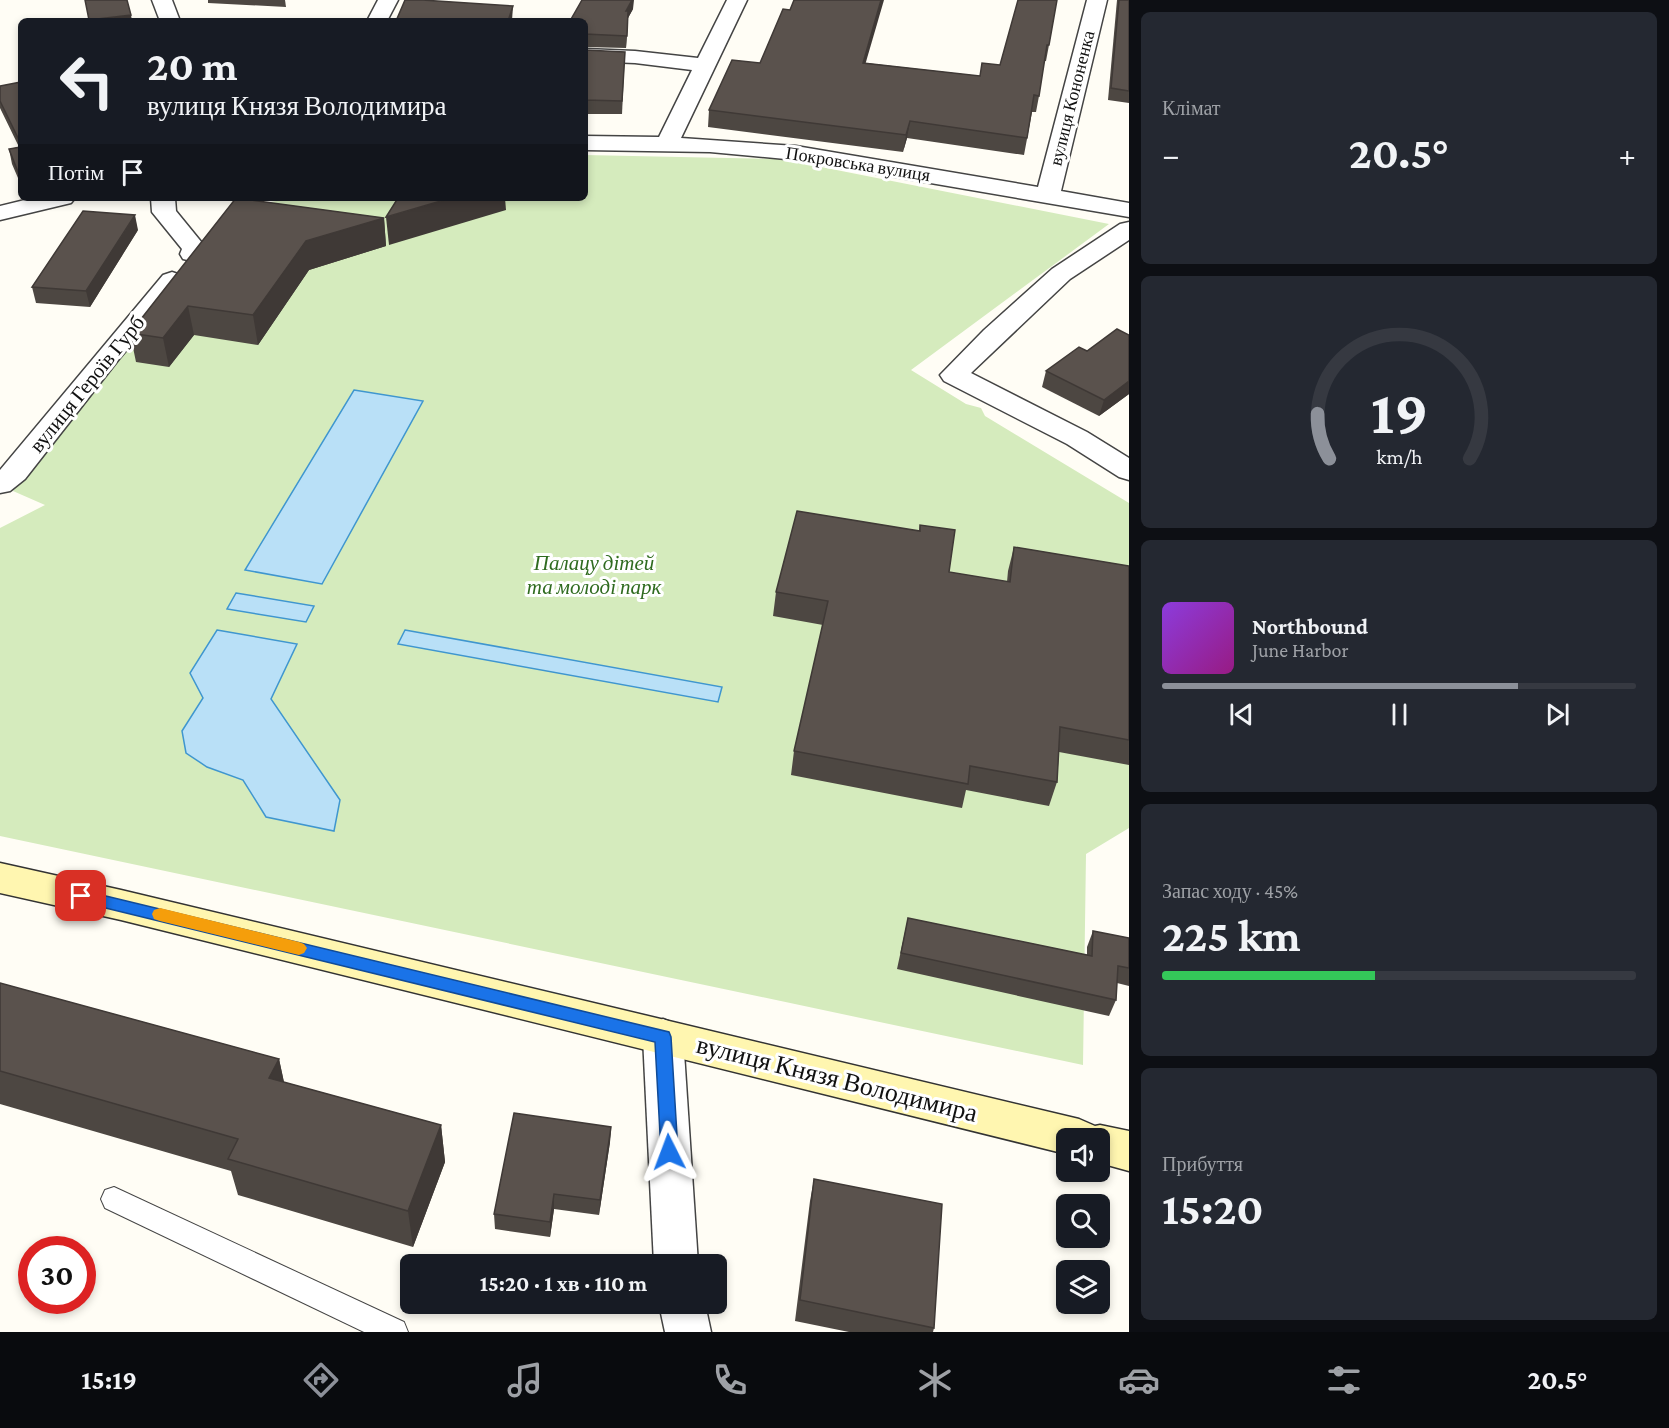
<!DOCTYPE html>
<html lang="uk">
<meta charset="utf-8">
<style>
:root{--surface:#171b24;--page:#242831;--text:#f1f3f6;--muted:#9ea1a6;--line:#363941;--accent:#8c9099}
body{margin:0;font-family:"Crimson Pro",serif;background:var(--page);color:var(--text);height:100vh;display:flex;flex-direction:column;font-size:22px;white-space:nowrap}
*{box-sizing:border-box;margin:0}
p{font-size:20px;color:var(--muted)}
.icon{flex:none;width:33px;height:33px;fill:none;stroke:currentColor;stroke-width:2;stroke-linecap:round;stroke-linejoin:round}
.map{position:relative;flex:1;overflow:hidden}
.details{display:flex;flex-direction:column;gap:12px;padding:12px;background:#0d0f14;width:540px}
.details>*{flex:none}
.hud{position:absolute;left:18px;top:18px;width:570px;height:183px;border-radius:9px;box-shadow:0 3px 9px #0003;background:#171b24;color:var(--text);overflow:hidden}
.tools{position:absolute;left:1056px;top:1128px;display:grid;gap:12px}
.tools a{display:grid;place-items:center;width:54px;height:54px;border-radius:9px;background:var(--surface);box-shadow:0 3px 9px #0003;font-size:30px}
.speed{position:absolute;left:18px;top:1236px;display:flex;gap:12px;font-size:30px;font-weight:700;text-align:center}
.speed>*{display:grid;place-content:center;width:78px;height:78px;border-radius:50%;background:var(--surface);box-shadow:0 3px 9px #0003;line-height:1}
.speed .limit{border:9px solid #d22;background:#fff;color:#111}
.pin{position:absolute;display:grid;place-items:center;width:51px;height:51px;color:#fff;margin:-26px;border-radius:12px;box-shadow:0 3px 9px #0006}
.me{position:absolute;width:66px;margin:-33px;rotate:357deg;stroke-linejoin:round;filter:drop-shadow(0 0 4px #0008)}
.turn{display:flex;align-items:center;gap:21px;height:126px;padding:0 30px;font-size:27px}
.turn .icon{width:78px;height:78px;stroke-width:2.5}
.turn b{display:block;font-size:42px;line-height:51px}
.then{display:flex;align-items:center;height:57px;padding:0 30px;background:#0003;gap:12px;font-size:22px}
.big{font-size:45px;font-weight:700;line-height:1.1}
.details .tile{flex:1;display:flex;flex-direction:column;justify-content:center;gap:9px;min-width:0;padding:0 21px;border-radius:9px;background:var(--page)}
.details .dial{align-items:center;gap:0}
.dial svg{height:156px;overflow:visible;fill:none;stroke:var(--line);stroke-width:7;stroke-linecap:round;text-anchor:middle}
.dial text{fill:var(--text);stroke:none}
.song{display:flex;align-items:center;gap:18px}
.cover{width:72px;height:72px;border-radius:9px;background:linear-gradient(135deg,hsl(270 70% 55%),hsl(310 70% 35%))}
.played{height:6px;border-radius:3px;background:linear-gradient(90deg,var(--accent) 75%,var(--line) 75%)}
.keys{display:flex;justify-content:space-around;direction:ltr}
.heat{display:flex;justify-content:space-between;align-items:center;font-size:33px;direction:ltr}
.charge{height:9px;border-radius:4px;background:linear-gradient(90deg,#34c759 45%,var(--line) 0)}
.trip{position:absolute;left:400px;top:1254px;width:327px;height:60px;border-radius:9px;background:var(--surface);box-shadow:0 3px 9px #0003;font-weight:700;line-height:60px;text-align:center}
.tabs{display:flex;height:96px;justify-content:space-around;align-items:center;background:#090b0e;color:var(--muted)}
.tabs .icon{width:42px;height:42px}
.tabs .selected{color:var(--accent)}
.tabs b{font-size:27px;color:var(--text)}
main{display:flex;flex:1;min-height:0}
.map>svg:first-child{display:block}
.green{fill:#d5ebbd}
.water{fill:#b9e0f7;stroke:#3f96cf;stroke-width:1.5}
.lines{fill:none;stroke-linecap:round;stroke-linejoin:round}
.lane-casing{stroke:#444;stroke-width:2}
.street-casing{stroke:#444;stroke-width:3}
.secondary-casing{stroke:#333;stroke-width:3}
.lane{fill:#fff;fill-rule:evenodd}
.street{fill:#fff;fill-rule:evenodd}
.secondary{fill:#fff6b0;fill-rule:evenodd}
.wall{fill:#4d4742}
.shaded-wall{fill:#3f3936}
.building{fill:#5a524d;stroke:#3f3936;stroke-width:1.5}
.route{fill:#1a73e8;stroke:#114b97;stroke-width:1.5}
.slow{fill:#f59e0b}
.labels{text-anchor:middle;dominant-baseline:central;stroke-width:6;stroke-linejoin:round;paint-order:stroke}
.far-street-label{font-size:18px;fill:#111;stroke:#fff}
.street-label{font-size:21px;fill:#111;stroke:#fff}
.park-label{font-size:21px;font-style:italic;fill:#2f6b1f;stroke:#fff}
.near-street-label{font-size:26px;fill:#111;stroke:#fff}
</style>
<main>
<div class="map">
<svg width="1129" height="1332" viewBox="0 0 1129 1332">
<rect width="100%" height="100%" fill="#fffdf5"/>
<path class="green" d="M585,155L781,159L1109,224L911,370L966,404L981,408L985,416L1129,503V828L1086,854L1083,1065L0,836V528L45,505L13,491L95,381L237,208L293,198H585Z"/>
<g class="water">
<path d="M354,390L423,401L322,584L245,570Z"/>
<path d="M236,593L314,606L306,622L227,609Z"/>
<path d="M217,630L297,644L271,699L340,800L334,831L266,817L243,780L207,767L186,753L182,731L203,698L190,673Z"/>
<path d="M405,630L722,687L718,702L398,644Z"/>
</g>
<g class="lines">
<g class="lane-casing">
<path id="lane" d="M114,1187L404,1322L408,1332H364L105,1208L101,1199L105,1190Z"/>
</g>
<g class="street-casing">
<g id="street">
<path d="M152,0H172L180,21H160Z"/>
<path d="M378,0H398L387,21H367Z"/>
<path d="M727,0H747L681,138L796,146L1038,187L1087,0H1107L1061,191L1129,203V217L796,160L710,152L585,150V136L659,137L692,70L635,63L585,61V49L635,51L698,58Z"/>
<path d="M33,198H75L71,203L0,220V206Z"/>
<path d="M151,198H175L176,211L207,249L201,259L192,261L183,259L180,254L182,249L152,212Z"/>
<path d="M1129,222V240L1070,279L971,373L1087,432L1129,458V480L1119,477L1067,444L944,381L940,375L984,330L1052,269L1120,224Z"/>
<path d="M172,272L181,275L185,280L181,285L119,359L25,479L10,491L0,493V470L163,275Z"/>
<path d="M663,1019L677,1025L683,1037L698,1264H654L643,1037L649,1025Z"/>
<path d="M659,1304H705L711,1332H665Z"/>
</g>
</g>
<g class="secondary-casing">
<path id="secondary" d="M0,863L121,890L1079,1119L1095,1126L1100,1125L1129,1131V1171L1100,1163V1138H1066V1154L121,920L0,893Z"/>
</g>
<use href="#lane" class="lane"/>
<use href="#street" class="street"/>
<use href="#secondary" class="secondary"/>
</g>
<g class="wall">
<path d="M208,0H285L286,7L208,3Z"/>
<path d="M1018,0L1049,45L1046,61H1044L1039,96L1036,112H1032L1024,155L907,138L903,152L708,127L709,110L760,63H866L980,76L1000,65Z"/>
<path d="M1117,0H1129V103L1108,100Z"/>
<path d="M633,9L628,18L626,48L585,47V21Z"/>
<path d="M585,50L625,52L622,114H585Z"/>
<path d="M21,82V185L12,164L9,149L19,147L0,108V86Z"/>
<path d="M236,198L384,218L386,246L309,270L258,345L194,335L169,367L136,362L130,333Z"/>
<path d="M138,230L90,307L36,303L32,287Z"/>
<path d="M1129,335V394L1099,416L1042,387L1046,371L1087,351Z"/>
<path d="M920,525L949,572L1007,582L1008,571L1014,547L1129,566V765L1059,752L1057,782L1049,806L966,790L962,808L791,775L794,751L823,625L773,616L776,592L919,531Z"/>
<path d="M908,918L1087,955V947L1093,931L1129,938V986L1117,983L1116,1000L1109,1016L897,969Z"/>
<path d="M0,983L279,1059L284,1082L441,1125L445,1162L413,1247L238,1195L231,1171L0,1104Z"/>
<path d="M611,1127L610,1142L599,1215L554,1209L550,1237L495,1229L494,1214Z"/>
<path d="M814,1179L934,1328L933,1332H849L795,1321L810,1201Z"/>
</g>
<g class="shaded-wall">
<path d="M632,0H634L633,9L628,18L626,48V11Z"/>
<path d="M881,0H884L861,79L863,63Z"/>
<path d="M513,6L512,21H508Z"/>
<path d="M131,15L132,21L89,20Z"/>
<path d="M910,121L907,138L903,152L906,135Z"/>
<path d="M451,198H505L506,210L389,245L386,217Z"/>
<path d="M135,215L138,230L90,307L86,291Z"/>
<path d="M384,218L386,246L309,270L258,345L253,315L306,241Z"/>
<path d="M188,306L194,335L169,367L163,338Z"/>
<path d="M1129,381V394L1099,416L1104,400Z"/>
<path d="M279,1059L287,1097L269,1078Z"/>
<path d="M441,1125L445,1162L413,1247L408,1211Z"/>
<path d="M611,1127L610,1142L599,1215L600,1200Z"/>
<path d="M554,1194V1209L550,1237V1222Z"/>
</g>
<g class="building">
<path d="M85,0H127L131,15L89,20Z"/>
<path d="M405,0H422L513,6L508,21H396Z"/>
<path d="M582,0H632L626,11H628L627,36L585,34V21H570Z"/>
<path d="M794,0H881L863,63L980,76L982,63L1000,65L1018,0H1057L1049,45H1047L1039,96L1034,95L1027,138L910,121L906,135L709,110L732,60L760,63L783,9L790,10Z"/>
<path d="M1119,0H1129V91L1111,88Z"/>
<path d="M585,50L625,52L622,101L585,100Z"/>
<path d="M21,82V144L0,101V86Z"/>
<path d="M21,147V177H20L9,149Z"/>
<path d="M236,198L384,218L306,241L253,315L188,306L163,338L130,333Z"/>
<path d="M398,198H451L386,217Z"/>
<path d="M83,211L135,215L86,291L32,287Z"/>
<path d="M1117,329L1129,335V381L1104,400L1046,371L1079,347L1087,351Z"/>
<path d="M797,511L920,531V525L955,530L949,572L1010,582L1014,547L1129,566V740L1060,727L1057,782L970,766L968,784L794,751L828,601L776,592Z"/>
<path d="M908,918L1092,956L1093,931L1129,938V968L1118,966L1116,1000L901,953Z"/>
<path d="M0,983L279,1059L269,1078L441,1125L408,1211L228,1159L238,1139L0,1071Z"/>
<path d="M514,1113L611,1127L600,1200L554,1194L550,1222L494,1214Z"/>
<path d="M814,1179L942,1204L934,1328L800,1300Z"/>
</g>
<path class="route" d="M81,890L669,1032L671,1037L678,1152L676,1158L669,1161L663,1158L661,1152L655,1042L81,902L75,900L73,896L75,892Z"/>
<path class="slow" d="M160,908L299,942L304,944L307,948L304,953L299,955L160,921L154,919L152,914L154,910Z"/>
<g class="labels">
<g class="far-street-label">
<text transform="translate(1072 98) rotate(-76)">вулиця Кононенка</text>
<text transform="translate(858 164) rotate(9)">Покровська вулиця</text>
</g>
<g class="street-label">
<text transform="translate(87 384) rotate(-51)">вулиця Героїв Гурб</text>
</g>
<g class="park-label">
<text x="594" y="563">Палацу дітей<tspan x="594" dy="24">та молоді парк</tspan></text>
</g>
<g class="near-street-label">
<text transform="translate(837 1079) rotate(14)">вулиця Князя Володимира</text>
</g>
</g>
</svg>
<div class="tools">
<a><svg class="icon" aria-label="sound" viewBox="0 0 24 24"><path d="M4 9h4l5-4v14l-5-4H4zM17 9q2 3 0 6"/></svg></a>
<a><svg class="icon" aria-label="search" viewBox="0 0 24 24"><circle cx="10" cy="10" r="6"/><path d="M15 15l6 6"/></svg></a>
<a><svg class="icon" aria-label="layers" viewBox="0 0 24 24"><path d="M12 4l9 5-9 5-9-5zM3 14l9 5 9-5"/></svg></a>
</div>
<div class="speed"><div class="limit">30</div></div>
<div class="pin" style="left:81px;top:896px;background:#d93025"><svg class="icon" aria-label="arrive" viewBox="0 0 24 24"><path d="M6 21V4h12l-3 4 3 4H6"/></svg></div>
<svg class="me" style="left:669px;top:1152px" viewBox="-20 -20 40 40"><path d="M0-17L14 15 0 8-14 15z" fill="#1a73e8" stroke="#fff" stroke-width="4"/></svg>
<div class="trip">15:20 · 1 хв · 110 m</div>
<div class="hud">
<div class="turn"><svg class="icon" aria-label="left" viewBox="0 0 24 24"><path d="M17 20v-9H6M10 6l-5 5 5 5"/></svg><div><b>20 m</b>вулиця Князя Володимира</div></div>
<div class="then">Потім<svg class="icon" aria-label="arrive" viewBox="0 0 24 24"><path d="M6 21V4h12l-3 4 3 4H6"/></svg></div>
</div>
</div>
<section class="details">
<div class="tile"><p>Клімат</p>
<div class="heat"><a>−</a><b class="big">20.5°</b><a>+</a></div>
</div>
<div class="tile dial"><svg viewBox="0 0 100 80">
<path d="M14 69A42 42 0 1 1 86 69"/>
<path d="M14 69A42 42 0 0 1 8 46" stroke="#8c9099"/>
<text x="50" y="56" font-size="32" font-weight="700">19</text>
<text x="50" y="72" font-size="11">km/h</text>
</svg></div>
<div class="tile">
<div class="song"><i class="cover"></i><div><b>Northbound</b><p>June Harbor</p></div></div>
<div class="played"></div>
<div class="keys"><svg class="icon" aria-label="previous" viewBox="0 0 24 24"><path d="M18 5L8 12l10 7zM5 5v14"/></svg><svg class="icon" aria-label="pause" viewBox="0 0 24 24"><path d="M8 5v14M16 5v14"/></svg><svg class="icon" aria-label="next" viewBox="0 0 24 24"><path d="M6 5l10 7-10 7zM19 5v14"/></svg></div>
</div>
<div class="tile"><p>Запас ходу · 45%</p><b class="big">225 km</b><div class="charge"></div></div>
<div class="tile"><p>Прибуття</p><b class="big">15:20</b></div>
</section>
</main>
<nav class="tabs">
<b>15:19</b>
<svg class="icon selected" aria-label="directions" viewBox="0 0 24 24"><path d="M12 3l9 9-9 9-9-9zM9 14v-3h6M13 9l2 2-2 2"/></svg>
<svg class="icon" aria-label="music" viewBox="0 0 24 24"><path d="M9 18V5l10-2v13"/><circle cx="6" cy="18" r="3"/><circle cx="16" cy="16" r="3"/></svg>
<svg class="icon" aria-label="phone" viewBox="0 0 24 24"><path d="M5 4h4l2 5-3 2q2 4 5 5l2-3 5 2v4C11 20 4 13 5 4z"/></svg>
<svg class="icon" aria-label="climate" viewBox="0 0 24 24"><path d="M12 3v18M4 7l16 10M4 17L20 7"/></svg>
<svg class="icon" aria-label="car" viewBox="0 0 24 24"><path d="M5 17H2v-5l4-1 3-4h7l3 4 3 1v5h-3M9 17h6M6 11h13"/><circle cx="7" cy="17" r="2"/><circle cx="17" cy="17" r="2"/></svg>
<svg class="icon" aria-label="filters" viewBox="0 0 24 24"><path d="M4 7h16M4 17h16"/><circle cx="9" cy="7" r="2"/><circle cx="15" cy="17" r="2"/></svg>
<b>20.5°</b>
</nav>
